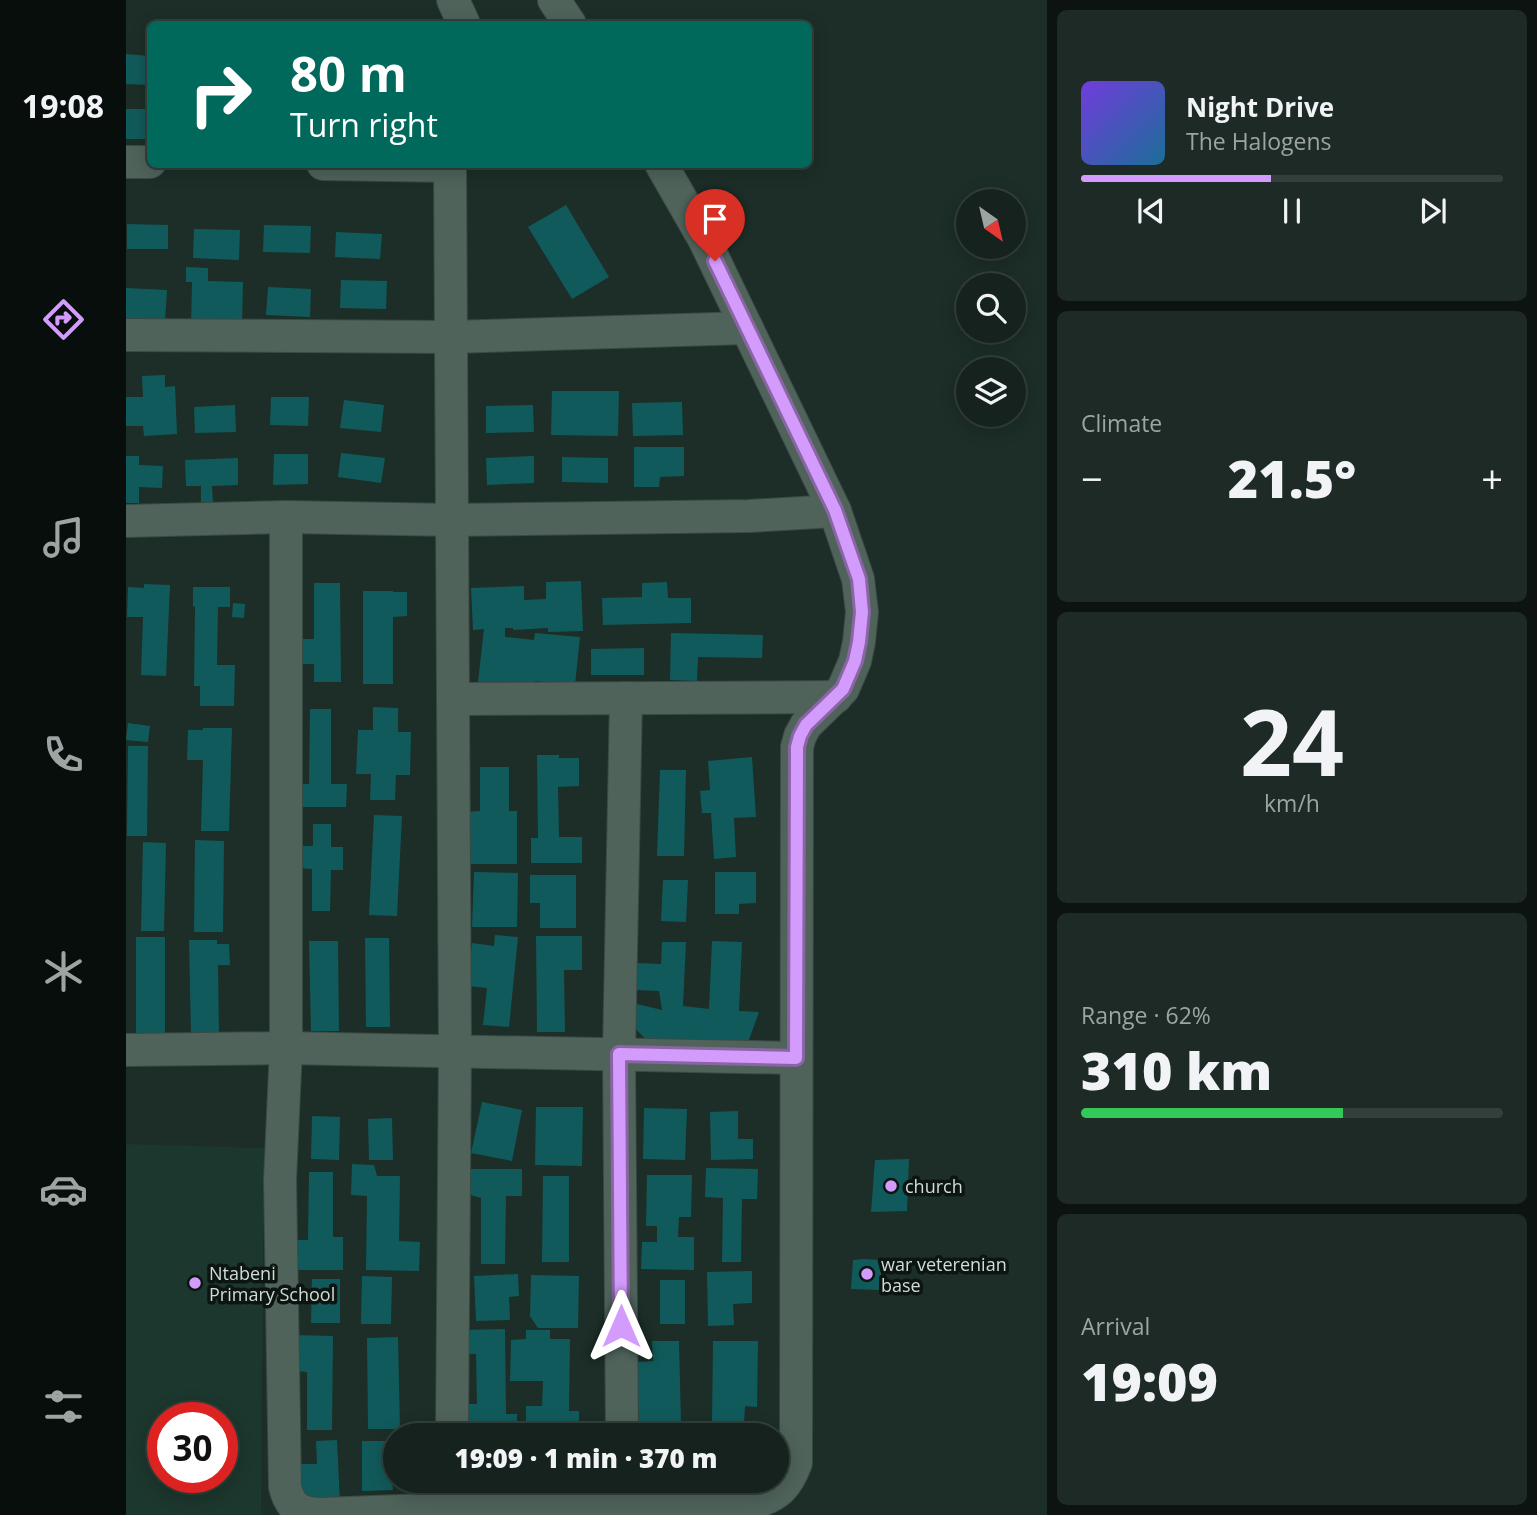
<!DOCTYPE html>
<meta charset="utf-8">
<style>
:root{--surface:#15221d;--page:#1e2a26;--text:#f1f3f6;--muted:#9da4a4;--line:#343f3b;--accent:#d39cfc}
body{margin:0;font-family:"Open Sans",sans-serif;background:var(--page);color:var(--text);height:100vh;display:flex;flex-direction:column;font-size:26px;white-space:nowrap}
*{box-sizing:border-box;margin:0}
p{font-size:23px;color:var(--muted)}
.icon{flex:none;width:38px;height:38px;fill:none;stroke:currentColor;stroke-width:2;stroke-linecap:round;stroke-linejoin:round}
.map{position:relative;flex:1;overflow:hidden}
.drawer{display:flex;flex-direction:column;gap:10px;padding:10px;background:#0c1310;width:490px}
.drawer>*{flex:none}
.hud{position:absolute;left:21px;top:21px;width:665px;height:147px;border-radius:10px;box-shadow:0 4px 18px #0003,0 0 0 2px var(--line);background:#00695c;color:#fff;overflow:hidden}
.needle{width:46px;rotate:146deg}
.buttons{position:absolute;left:830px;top:189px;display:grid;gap:14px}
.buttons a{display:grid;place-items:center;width:70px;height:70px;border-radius:50%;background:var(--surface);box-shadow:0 4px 18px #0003,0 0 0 2px var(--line);font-size:35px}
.speed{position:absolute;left:21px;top:1402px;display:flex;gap:14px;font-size:35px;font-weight:700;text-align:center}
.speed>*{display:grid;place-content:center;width:91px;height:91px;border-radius:50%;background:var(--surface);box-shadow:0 4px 18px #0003,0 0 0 2px var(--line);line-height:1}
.speed .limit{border:10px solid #d22;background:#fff;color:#111}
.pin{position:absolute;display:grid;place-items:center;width:60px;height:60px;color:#fff;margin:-72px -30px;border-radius:50% 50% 50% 0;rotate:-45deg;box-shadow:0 0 7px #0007}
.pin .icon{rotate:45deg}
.me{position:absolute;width:77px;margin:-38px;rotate:0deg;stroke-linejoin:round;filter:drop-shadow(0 0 5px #0008)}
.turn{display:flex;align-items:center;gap:24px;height:147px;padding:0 28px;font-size:32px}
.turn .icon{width:91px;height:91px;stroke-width:2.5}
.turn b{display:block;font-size:49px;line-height:60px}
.big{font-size:52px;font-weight:800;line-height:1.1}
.drawer .widget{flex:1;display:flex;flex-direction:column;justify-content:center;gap:10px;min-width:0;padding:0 24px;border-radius:10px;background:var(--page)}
.drawer .dial{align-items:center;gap:0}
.dial b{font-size:91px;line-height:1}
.song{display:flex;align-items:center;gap:21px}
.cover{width:84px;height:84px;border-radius:10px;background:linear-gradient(135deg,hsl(260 70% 55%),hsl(200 70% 35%))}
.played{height:7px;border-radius:4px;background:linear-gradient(90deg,var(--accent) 45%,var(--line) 45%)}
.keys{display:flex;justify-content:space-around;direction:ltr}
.heat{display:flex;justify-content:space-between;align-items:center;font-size:38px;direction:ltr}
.charge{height:10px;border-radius:5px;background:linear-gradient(90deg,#34c759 62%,var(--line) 0)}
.trip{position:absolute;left:257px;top:1423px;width:406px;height:70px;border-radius:35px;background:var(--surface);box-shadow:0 4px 18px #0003,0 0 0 2px var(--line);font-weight:800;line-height:70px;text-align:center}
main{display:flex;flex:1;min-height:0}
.tab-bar{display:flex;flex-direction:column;width:126px;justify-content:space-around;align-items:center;background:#080e0c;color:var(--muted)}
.tab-bar .icon{width:49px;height:49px}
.tab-bar .on{color:var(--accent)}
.tab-bar b{font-size:32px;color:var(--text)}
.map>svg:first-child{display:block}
.built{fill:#1c372d;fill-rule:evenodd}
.building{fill:#115a5b}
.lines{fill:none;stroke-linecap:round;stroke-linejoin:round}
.minor-casing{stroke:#3a4944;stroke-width:34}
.minor{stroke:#4f635a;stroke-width:32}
.route-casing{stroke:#8965a4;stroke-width:18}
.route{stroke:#d39cfc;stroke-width:12}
.poi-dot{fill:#d39cfc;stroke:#0c1511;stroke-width:2.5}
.labels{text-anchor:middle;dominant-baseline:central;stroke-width:7;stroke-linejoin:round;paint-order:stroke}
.poi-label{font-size:18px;fill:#d1dcd7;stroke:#0c1511;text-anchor:start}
</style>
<main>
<nav class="tab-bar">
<b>19:08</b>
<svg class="icon on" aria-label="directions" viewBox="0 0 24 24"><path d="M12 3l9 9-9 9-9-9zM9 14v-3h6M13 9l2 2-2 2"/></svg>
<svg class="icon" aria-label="music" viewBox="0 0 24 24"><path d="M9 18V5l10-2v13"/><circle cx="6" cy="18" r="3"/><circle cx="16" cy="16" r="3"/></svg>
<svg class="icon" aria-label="phone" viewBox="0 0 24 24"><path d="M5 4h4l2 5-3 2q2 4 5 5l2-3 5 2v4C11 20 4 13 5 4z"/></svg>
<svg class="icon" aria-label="climate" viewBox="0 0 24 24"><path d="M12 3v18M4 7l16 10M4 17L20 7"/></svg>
<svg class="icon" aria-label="car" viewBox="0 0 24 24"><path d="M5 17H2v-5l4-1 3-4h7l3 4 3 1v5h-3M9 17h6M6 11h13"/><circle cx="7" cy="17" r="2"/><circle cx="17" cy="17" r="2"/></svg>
<svg class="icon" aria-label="filters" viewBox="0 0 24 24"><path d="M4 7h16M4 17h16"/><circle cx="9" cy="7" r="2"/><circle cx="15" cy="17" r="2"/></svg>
</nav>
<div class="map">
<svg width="921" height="1515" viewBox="0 0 921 1515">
<rect width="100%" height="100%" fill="#1c2e27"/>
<path class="built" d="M0,1144L138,1148L135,1515H0ZM37,1418H96V1477H37Z"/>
<g class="building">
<path d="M0,54L24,56V85L0,84Z"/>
<rect x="0" y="109" width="24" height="30"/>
<path d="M440,205L483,277L446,299L402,227Z"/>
<path d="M1,224L42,225V249H1Z"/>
<path d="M138,225L185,226L184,253L137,252Z"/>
<path d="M68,229L114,230L113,260L67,258Z"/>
<path d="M210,232L256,234L254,259L209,257Z"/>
<path d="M60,267L82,268V281L117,282L116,325L65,324L66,282H60Z"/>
<path d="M215,280L261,281L260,309L214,308Z"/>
<path d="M142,287L185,289L184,317L140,315Z"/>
<path d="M0,288L41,290L39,320L0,318Z"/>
<path d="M39,375V387L49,386L51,434L18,436L17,426H0V397H17L16,376Z"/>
<path d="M426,391H493L492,436L425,435Z"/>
<path d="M145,397H183L182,426L144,425Z"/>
<path d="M218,400L258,405L255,432L214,428Z"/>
<path d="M556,402L557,435L507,436L506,403Z"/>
<path d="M109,405L110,432L69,433L68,407Z"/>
<path d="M407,405L408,432L360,433V406Z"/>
<path d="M508,447H558V476L534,477L533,487H508Z"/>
<path d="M215,453L259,458L255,483L212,477Z"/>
<path d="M148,454H182V484L147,485Z"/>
<path d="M0,456H13V465L37,466L36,488L13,487V503H0Z"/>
<path d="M408,456V483L361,485L360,458Z"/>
<path d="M436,457L482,458V483L436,482Z"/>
<path d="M112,458V485L86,486L87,502H75V486H60L59,460Z"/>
<path d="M455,581L457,631L422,632V628L387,630V628H379V637L408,640L409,633L454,637L449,685L409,681L408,688L352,682L358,629L347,630L345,588L398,586V600L420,599V582Z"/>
<path d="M541,582L542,598H565V623L477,625L476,598L516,597V583Z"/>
<path d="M188,583H214L215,682H188V664H169V639H188Z"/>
<path d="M18,584L44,585L40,676L15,675L17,617H1L2,587L18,588Z"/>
<path d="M67,587H104V607H92L91,665H109L108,706H74V686H68L69,607L67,606Z"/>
<path d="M237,591H267V592H281V616L267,617V684H237Z"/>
<path d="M107,603L119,604L118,618L106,617Z"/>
<path d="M545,633L637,635L636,658L572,657L571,681L544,680Z"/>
<path d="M518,648V675H465V649Z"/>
<path d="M247,707L272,708V732H285L284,775H270L269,800H244L245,774H230L232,730H247Z"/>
<path d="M184,709H205V784H221L220,807H170V784H183Z"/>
<path d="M2,723L24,726L22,742L0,740Z"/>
<path d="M77,728H106L103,831H75L77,760H61L62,730H77Z"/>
<path d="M2,746H22L21,836H1Z"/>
<path d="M411,755H433V758H453V786L432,787L433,837H456V863H405V838H412Z"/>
<path d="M626,757L630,817L608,818L610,857L588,859L585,813H576L574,791L584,790L582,761Z"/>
<path d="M354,767H383V811H391V864H339V812L354,811Z"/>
<path d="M534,770H560L558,856H531Z"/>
<path d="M248,815L276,816L271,916L243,915Z"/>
<path d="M187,824H205V847H217V870H205L204,911H186V869L171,868V846H187Z"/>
<path d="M69,840L98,841L97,932H68Z"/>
<path d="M17,842L40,843L38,931H15Z"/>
<path d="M348,872L392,873L391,927H346Z"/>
<path d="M589,872H630V903L613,904V914H589Z"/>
<path d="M404,875H450V928H414V903H404Z"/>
<path d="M537,880H562L560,922L535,921Z"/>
<path d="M369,935L392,937L383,1027L357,1025L361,988L342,986L346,943L368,946Z"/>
<path d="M410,936H456V970H438L439,1032H411Z"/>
<rect x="10" y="937" width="29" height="96"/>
<path d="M239,938H263L264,1027H240Z"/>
<path d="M63,940H91V944H103L104,965H92L93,1036H65Z"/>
<path d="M183,941H212L213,1031H185Z"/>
<path d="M586,941L616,942L613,1011L633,1012L619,1051L528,1048L506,1025L511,1004L536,1010L533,991L510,990L511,963L535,964L536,942H560L557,1006L583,1009Z"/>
<path d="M356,1102L396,1110L386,1161L345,1153Z"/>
<path d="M410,1107H457L456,1166L409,1165Z"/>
<path d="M518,1108L561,1109L559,1160L517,1159Z"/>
<path d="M612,1111V1139H627V1159L585,1160L584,1112Z"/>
<path d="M186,1116L214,1117L213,1160L185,1159Z"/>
<path d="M266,1118L267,1160H243L242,1119Z"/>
<path d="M783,1159L781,1211L745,1212L749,1160Z"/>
<path d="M226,1164L248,1165L251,1176H274L273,1241L294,1242L293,1271L240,1270L241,1196L225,1195Z"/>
<path d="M580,1168L632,1169L631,1199H616L615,1262H596L597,1198L579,1197Z"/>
<path d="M341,1169H396V1196H380L379,1264H355V1198L341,1194Z"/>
<path d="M183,1172H207V1237H217V1270H165V1240H182Z"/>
<path d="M521,1175H566L565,1217H553L552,1237H568V1270L515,1269L516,1242H531V1226H520Z"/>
<path d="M417,1176H443V1262H416Z"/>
<path d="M737,1259L756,1260L754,1290L725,1289L727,1260Z"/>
<path d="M626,1271V1303L607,1304L608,1325L582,1326L581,1272Z"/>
<path d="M392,1274L393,1296L383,1297L384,1320L350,1321L348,1276Z"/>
<path d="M405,1275L453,1276L452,1328H412L404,1316Z"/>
<path d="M236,1276L266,1277L265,1324H235Z"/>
<path d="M186,1279H214V1323H185Z"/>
<rect x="534" y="1280" width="25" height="44"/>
<path d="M379,1329L380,1414H391V1432L340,1433V1404H351L350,1354H338L337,1330Z"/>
<path d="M400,1330H424V1339H444L443,1411H453V1428H400V1406H416L417,1381H384L385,1340L400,1339Z"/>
<path d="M170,1335L207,1336L206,1430H181V1372L170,1371Z"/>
<path d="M272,1337L274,1429H242L241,1338Z"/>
<path d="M526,1341H553L555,1423L513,1425L511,1362L527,1361Z"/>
<path d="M587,1341H632L631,1407L619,1406L618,1423H586Z"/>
<path d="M211,1440L214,1504L176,1506L174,1464H191L190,1441Z"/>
<path d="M236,1441H259L265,1458H270V1478H266L267,1490L236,1491Z"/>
<path d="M353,1480H400V1492H366Z"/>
<rect x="411" y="1480" width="42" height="10"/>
<path d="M519,1480H563L562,1490L518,1488Z"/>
<path d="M584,1480H610V1493L583,1492Z"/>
</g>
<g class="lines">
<g class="minor-casing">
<g id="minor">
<path d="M327,0L338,24"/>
<path d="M428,0L444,24"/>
<path d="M0,162H24"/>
<path d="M197,164L324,166"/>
<path d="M324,164L329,1050L326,1435"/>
<path d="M0,335L325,337L621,328"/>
<path d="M160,517V1048L154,1180L159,1487C164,1508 174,1513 194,1514L326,1509L628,1503C652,1495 661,1487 670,1463L671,747L674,736L680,725L717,689L729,661L733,642L736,612L732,579L709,511L578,239L535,164"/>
<path d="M0,521L160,517L327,520L623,516L709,511"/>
<path d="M328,699L710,697"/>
<path d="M0,1050L160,1048L670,1058"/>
<path d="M496,1435L493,1054L500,698"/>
<path d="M326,1509V1480"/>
</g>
</g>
<use href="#minor" class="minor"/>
</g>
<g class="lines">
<g class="route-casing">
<path id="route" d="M495,1326L493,1054L670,1058L671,747L674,736L680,725L717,689L729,661L733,642L736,612L733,579L709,510L589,261"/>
</g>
<use href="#route" class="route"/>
</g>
<g class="poi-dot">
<circle cx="765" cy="1186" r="7"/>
<circle cx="741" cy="1274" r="7"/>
<circle cx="69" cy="1283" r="7"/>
</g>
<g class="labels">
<g class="poi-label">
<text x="779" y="1186">church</text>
<text x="755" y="1264">war veterenian<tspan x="755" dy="21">base</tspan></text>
<text x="83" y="1273">Ntabeni<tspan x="83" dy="21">Primary School</tspan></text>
</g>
</g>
</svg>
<div class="buttons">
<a><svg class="needle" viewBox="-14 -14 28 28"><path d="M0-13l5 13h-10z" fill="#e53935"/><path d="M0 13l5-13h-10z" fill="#9da4a4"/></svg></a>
<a><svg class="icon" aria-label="search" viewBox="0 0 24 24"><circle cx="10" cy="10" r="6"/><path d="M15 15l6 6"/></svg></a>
<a><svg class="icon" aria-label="layers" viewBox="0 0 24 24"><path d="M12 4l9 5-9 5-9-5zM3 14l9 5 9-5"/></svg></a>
</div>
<div class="speed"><div class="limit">30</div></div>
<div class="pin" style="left:589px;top:261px;background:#d93025"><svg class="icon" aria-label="arrive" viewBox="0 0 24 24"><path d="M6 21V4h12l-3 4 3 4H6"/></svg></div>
<svg class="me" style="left:495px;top:1326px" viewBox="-20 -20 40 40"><path d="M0-17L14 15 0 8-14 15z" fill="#d39cfc" stroke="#fff" stroke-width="4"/></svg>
<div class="trip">19:09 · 1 min · 370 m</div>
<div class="hud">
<div class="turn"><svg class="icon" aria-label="right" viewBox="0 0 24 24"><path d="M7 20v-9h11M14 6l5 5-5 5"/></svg><div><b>80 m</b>Turn right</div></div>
</div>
</div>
<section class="drawer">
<div class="widget">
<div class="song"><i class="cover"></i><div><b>Night Drive</b><p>The Halogens</p></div></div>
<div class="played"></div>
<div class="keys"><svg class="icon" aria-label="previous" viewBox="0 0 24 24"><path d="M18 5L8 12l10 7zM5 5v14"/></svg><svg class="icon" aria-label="pause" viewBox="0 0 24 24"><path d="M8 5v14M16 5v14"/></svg><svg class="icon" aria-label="next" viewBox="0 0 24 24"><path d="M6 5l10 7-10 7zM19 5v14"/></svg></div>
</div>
<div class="widget"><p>Climate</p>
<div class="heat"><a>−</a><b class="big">21.5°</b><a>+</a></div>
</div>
<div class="widget dial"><b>24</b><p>km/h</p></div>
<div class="widget"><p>Range · 62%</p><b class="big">310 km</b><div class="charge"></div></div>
<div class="widget"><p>Arrival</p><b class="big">19:09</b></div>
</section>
</main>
